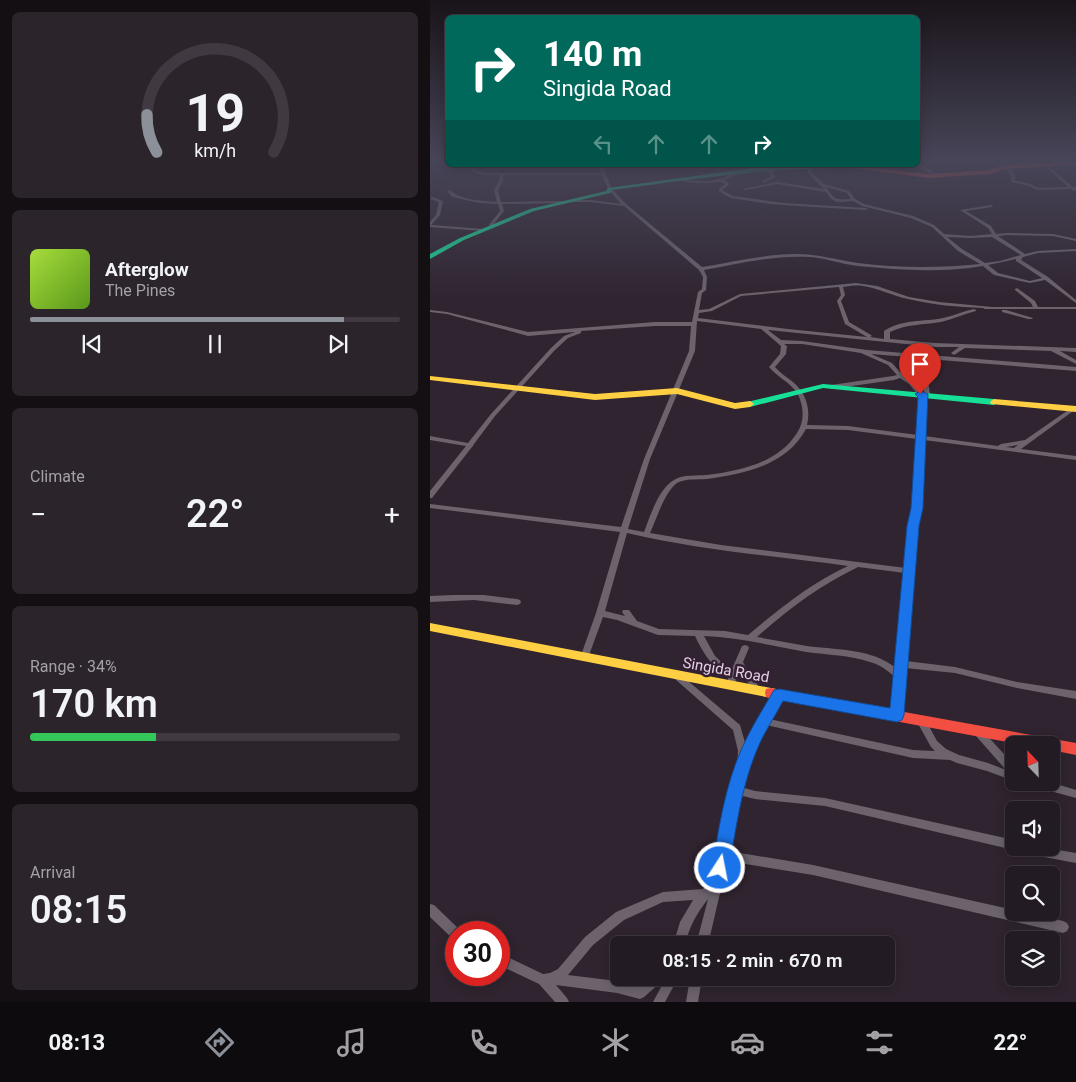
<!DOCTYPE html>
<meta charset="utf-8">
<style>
:root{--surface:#231b23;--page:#2b242b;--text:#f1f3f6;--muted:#a3a1a6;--line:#403941;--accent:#8c9099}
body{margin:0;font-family:Roboto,sans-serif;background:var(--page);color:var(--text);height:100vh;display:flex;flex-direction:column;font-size:19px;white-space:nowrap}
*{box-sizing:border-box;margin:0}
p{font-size:16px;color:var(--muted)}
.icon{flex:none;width:28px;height:28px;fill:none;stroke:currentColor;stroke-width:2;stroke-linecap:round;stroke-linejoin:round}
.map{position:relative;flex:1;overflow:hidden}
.sheet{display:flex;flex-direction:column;gap:12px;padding:12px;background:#130f13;width:430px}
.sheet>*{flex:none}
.hud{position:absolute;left:15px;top:15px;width:475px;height:152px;border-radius:8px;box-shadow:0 2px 12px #0003,0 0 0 1px var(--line);background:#00695c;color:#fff;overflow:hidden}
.needle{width:32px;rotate:337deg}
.buttons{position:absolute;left:575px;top:736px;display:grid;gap:10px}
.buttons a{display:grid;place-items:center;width:55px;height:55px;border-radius:8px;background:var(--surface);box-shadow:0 2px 12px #0003,0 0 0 1px var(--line);font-size:25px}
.speed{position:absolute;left:15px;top:921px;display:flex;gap:10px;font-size:25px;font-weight:700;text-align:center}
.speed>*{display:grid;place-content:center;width:65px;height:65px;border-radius:50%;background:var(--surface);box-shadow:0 2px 12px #0003,0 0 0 1px var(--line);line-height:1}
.speed .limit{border:8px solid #d22;background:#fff;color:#111}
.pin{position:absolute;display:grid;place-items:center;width:42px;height:42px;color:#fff;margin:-51px -21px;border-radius:50% 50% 50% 0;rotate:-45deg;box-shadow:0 0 5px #0007}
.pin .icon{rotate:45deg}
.me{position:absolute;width:55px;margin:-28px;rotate:11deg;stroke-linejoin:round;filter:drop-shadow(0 0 4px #0008)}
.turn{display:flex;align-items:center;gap:18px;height:105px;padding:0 15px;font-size:22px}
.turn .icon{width:65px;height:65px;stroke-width:2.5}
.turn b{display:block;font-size:35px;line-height:42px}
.lanes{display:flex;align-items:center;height:48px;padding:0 15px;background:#0003;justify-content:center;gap:25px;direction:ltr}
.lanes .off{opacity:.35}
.big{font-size:38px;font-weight:600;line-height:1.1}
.sheet .widget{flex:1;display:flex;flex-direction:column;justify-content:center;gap:8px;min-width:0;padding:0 18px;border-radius:8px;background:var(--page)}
.sheet .dial{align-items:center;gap:0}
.dial svg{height:130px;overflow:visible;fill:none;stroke:var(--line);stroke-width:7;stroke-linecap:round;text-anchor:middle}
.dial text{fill:var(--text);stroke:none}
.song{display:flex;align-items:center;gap:15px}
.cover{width:60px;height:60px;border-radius:8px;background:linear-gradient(135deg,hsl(80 70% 55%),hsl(90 70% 35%))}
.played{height:5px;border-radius:2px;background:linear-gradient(90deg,var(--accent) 85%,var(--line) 85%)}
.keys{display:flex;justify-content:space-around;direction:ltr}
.heat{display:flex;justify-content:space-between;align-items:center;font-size:28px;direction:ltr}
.charge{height:8px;border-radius:4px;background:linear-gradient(90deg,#34c759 34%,var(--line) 0)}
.trip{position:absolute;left:180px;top:936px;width:285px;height:50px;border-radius:8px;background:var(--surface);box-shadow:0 2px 12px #0003,0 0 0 1px var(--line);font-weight:600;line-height:50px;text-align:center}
.menu{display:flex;height:80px;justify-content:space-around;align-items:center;background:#0e0b0e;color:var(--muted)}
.menu .icon{width:35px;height:35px}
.menu .on{color:var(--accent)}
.menu b{font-size:22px;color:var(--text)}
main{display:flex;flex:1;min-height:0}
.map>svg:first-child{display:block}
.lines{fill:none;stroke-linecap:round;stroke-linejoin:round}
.street{fill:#6c636c;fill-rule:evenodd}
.fast{fill:#16e098;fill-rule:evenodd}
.slow{fill:#ffcf43;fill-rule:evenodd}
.jam{fill:#f24e42;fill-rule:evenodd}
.route{fill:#1a73e8;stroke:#114b97}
.labels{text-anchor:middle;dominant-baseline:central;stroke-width:5;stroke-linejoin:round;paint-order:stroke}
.near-street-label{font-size:15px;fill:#e0d2e0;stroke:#341f34}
</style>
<main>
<section class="sheet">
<div class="widget dial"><svg viewBox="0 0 100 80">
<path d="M14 69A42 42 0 1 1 86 69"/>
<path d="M14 69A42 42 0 0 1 8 46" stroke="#8c9099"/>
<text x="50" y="56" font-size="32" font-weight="700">19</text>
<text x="50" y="72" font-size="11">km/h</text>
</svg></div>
<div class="widget">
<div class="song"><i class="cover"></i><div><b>Afterglow</b><p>The Pines</p></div></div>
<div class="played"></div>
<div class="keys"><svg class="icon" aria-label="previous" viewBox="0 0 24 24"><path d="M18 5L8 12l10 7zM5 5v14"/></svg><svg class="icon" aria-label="pause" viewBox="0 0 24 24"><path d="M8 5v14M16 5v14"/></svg><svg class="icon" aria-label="next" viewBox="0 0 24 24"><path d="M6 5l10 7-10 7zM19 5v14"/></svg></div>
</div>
<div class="widget"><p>Climate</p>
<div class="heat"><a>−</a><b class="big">22°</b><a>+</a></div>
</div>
<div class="widget"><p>Range · 34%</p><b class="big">170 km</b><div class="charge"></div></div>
<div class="widget"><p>Arrival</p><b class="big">08:15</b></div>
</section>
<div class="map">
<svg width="646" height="1002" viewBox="0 0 646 1002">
<rect width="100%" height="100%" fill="#2f242f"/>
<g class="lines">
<g class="street">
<path d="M574,161H578L582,166L581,169L586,178L584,180L601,184L608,188L638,187L616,167L617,165L643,187H646V190L644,191L641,189L607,190L599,186L581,182L582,178L577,169L578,166Z"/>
<path d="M488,163H489L509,176L506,177L487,165Z"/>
<path d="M42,165H46L44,169L46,171L56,173H172L168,165H172L182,189L196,204L272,267C303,262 335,254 367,254C388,254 407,260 428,263C468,268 509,268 550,264L528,251L502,227L481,218L432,206L423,201L407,202L401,199L396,192L347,184L315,190L313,189L347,182L394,189L379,174L375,166L377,165L379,166L382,173L394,184L419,191L425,199L434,204L483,216L504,225L514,234L541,236L562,234L558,228L530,210L561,205L563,206L562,207L536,211L561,226L566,234L578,233L623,234L646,239V241L623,236L578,235L568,236L595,254L608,251L646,249V251L608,253L593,257L591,260L618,277L646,300V303L615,280L600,283L564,275L553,266C512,273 469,270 428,266C411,264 396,258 379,257C343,255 309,264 274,270L277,277L276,290L272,293L269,310L279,309L310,294L426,283L447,286L479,297L509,302L562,307H603L601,303L585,290V289L587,288L605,301L608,307H646V309H555L553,308C528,307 503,305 478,299C463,296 448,288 433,286C426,285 420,286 413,287L415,295L411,301L419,322L441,335L442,336L440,337L454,339V331C471,319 494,322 513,318C524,316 533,311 544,309L546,310V311C534,314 523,319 511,322C493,325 476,324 460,332V339L505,343L646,348V352L630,351L646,360V364L621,351L535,348L524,355L521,353L529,347H505L338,330L351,340L372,341L437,350L646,367V371L510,360L496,366L500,395L499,396H496L494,436L568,446L571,444L595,440L644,406L646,407V409L591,449L646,456V460L494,440L490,507L487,527L476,661L525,667L587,682L646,691V699L587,688L525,673L475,668L472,715L470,718L467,719L464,718L462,715L466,678C458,671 451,665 440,662C420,655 397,655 376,652C342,646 308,637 274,636L285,656L301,671L312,646L315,645L318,646L319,648L313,662L319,673L332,691L331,693L328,695L325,693L310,671L305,682L302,683L299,682L298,680V678C283,667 273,654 265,636L228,635L187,620L173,617L158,658L157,660L154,661L151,660L150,658L166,613L190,532L0,508V504L191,527L214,459L259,351L261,326H225L151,331V333L138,338L125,350L65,416L44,444L43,446L42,447L2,498H0V491L36,446L0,440V436L38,443L61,414L121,348L134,336L145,332L98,336L17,314L0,312V310L17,312L98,332L225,322H262L268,292L272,289L273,277L269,270L194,206L161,202H139L138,201L140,200H161L191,204L178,189L172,175H76L73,177V181L68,190L71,202L132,201L134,202L132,203L72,204L74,211L62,226H61L59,225L70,211L68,204L50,203L22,197L17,191L20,190C29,200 54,201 67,202L64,190L69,181L70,175C60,175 47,177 40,169ZM396,187L417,193L421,199C406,200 405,200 396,187ZM517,237L541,238L562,237L591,255L570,261L555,263L532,249ZM586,259V261L612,278L600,281L568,273L558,265ZM409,287L411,295L407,301L415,324L437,337L358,329L268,318L269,313L282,311L311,296ZM267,321L331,329L351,346L350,354L339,367C347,377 360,382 367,393C374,405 375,421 367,433C348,463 310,471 277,475C266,476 254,474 244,480C228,489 220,517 214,532L198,529L220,459L265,351ZM354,344H372L431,353L458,365L467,375L463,376L401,385L398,387L401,389L464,380L470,378L479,384L488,395L490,396L488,435L418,426L377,425C381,409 376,393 363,382C357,377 350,373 345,367L356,354L357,346ZM441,354L503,359L496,362L495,360H491V364L471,373L462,363ZM491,368L494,392L492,393L483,382L474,376ZM376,429L418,430L487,439L484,507L479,527L476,568L291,545L220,533C227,518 234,493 247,483C256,478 268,480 277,479C314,474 357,465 376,429ZM588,445L584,448L576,447ZM197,533C269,550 344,556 418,566C381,583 349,609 318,635L295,631L229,629L207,621L199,610H193L192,612L195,616L175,611ZM428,567L475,573L467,669C443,648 406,650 377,646C360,643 344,640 327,637C358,609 391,585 428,567Z"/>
<path d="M338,167L340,168L345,177L335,182H333V180L341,177L336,168Z"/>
<path d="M307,171H308V173L303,177L294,180L300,184L292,190L303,196L354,203L436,208L438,209L436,210L367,206L340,204L301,198L293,194L289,191V189L295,184C289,180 282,183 275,183C266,183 257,183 249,180L251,179C275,183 286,183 307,171Z"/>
<path d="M2,197L13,201L10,215L1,225L53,229L55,230L53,231L0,227V222L6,215L9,202L1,199V197Z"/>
<path d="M572,310H576L603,318L602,319H598L572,312Z"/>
<path d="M22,595H54L87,599L90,600L91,602L90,604L87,605L44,600L0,602V596Z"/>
<path d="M248,674L251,675L310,725L316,746L330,718L346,692L349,691L352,692L353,695L339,719L483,750L505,751L501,747L486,720L488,717L491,716L494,717L507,741L516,749L529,755L558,763L576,770L546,736L544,733L546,730L549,729L552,730L584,765V781L557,771L527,763L520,760L483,758L336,725L317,764V769L311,787L325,791L395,798L584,840V848H617L646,853V863L593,853L589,851L588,848L584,850L395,806L325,799L309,795L298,851L383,865L584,910V912H594L633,921L637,923L639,927L637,931L633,933L383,875L297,861L293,880L278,945H266L278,899C267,913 259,927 255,945H243L250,922L263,900L233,902L194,920L163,945L138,975L187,981L208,987L219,978H233L231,982L214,997L210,999L187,993L126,985L137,998L139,1002H125L109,984L69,965V953L113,974L120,973L128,969L155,937L186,912L233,892L273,889L283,877L297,801L307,769L308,751L303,730L245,679L244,677L245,675Z"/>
<path d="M597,782H620L646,790V798L602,786L599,785Z"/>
<path d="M0,904L4,905L30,930L31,932H26V939L22,938L0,917Z"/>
<path d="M236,978H248L235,1002H223Z"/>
<path d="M260,978H272L268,1002H256Z"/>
</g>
<g class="fast">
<path d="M364,165L414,166L411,168C334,168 258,180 182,190L180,193L104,211L34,240L0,259V254L30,238L100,209L176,191L178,188L322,168Z"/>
<path d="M393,384L564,399L568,402L564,405L393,388L320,407L316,404L317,402Z"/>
</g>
<g class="slow">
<path d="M0,376L165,394L247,388L305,403L320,401L324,404L320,407L305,409L247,394L165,400L0,380Z"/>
<path d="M564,399L646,406V412L561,404L560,402Z"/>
<path d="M0,623L341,688L346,689L347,693L346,697L341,698L0,631Z"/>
</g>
<g class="jam">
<path d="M646,161V165L575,169L560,174L498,178L408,166L416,165L498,174L559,170L574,165Z"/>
<path d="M341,688L646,743V755L621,750V745H593L341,698L336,697L335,693L336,689Z"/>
</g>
</g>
<linearGradient id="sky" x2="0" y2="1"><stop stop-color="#1a141a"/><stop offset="0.53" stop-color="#474558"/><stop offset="1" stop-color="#474558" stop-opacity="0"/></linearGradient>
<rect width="646" height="302" fill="url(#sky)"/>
<path class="route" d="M490,391L498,394L493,508L489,526L474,715L472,720L467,722L353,701C344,718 333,734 326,752C311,789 306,829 299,868L296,874L290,876L284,874L282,868C289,827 295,786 312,748C321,728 333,709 344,690L349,689L460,708L477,526L481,508L488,397L485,394Z"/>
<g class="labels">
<g class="near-street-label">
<text transform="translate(296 670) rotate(10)">Singida Road</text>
</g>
</g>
</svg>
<div class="buttons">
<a><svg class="needle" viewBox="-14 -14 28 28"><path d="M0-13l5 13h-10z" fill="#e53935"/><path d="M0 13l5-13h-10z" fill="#a3a1a6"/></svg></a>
<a><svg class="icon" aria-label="sound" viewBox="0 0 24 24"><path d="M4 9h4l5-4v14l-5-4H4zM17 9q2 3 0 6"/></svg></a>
<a><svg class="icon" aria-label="search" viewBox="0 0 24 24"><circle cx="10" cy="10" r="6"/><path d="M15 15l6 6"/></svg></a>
<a><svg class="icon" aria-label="layers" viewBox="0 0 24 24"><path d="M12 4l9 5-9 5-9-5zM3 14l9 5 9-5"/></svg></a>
</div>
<div class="speed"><div class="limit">30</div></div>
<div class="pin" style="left:490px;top:394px;background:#d93025"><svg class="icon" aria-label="arrive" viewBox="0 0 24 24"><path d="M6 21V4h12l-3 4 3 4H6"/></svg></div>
<svg class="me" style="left:290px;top:868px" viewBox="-20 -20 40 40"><circle r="17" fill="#1a73e8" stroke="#fff" stroke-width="3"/><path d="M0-11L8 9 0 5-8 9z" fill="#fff"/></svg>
<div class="trip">08:15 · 2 min · 670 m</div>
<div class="hud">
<div class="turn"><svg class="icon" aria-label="right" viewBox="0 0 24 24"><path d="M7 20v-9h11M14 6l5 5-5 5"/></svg><div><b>140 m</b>Singida Road</div></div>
<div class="lanes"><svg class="icon off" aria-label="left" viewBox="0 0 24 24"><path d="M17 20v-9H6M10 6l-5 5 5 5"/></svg><svg class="icon off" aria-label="ahead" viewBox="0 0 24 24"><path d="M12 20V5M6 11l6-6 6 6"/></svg><svg class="icon off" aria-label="ahead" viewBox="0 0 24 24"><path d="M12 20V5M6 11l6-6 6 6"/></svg><svg class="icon" aria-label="right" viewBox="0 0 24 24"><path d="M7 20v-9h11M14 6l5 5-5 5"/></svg></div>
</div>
</div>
</main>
<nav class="menu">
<b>08:13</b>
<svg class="icon on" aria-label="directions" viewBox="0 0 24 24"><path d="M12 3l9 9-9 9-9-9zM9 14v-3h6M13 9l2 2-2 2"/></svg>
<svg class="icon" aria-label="music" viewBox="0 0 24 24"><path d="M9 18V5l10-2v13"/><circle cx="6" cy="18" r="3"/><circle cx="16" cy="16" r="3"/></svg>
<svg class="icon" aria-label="phone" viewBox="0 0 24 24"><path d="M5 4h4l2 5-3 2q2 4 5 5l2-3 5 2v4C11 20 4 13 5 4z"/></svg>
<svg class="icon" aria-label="climate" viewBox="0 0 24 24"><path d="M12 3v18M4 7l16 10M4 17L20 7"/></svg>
<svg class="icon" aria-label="car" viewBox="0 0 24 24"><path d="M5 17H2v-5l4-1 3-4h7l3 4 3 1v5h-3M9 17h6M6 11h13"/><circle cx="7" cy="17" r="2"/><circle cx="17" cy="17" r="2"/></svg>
<svg class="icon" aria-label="filters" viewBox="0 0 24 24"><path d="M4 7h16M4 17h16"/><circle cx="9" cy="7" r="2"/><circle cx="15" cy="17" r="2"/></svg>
<b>22°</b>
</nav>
